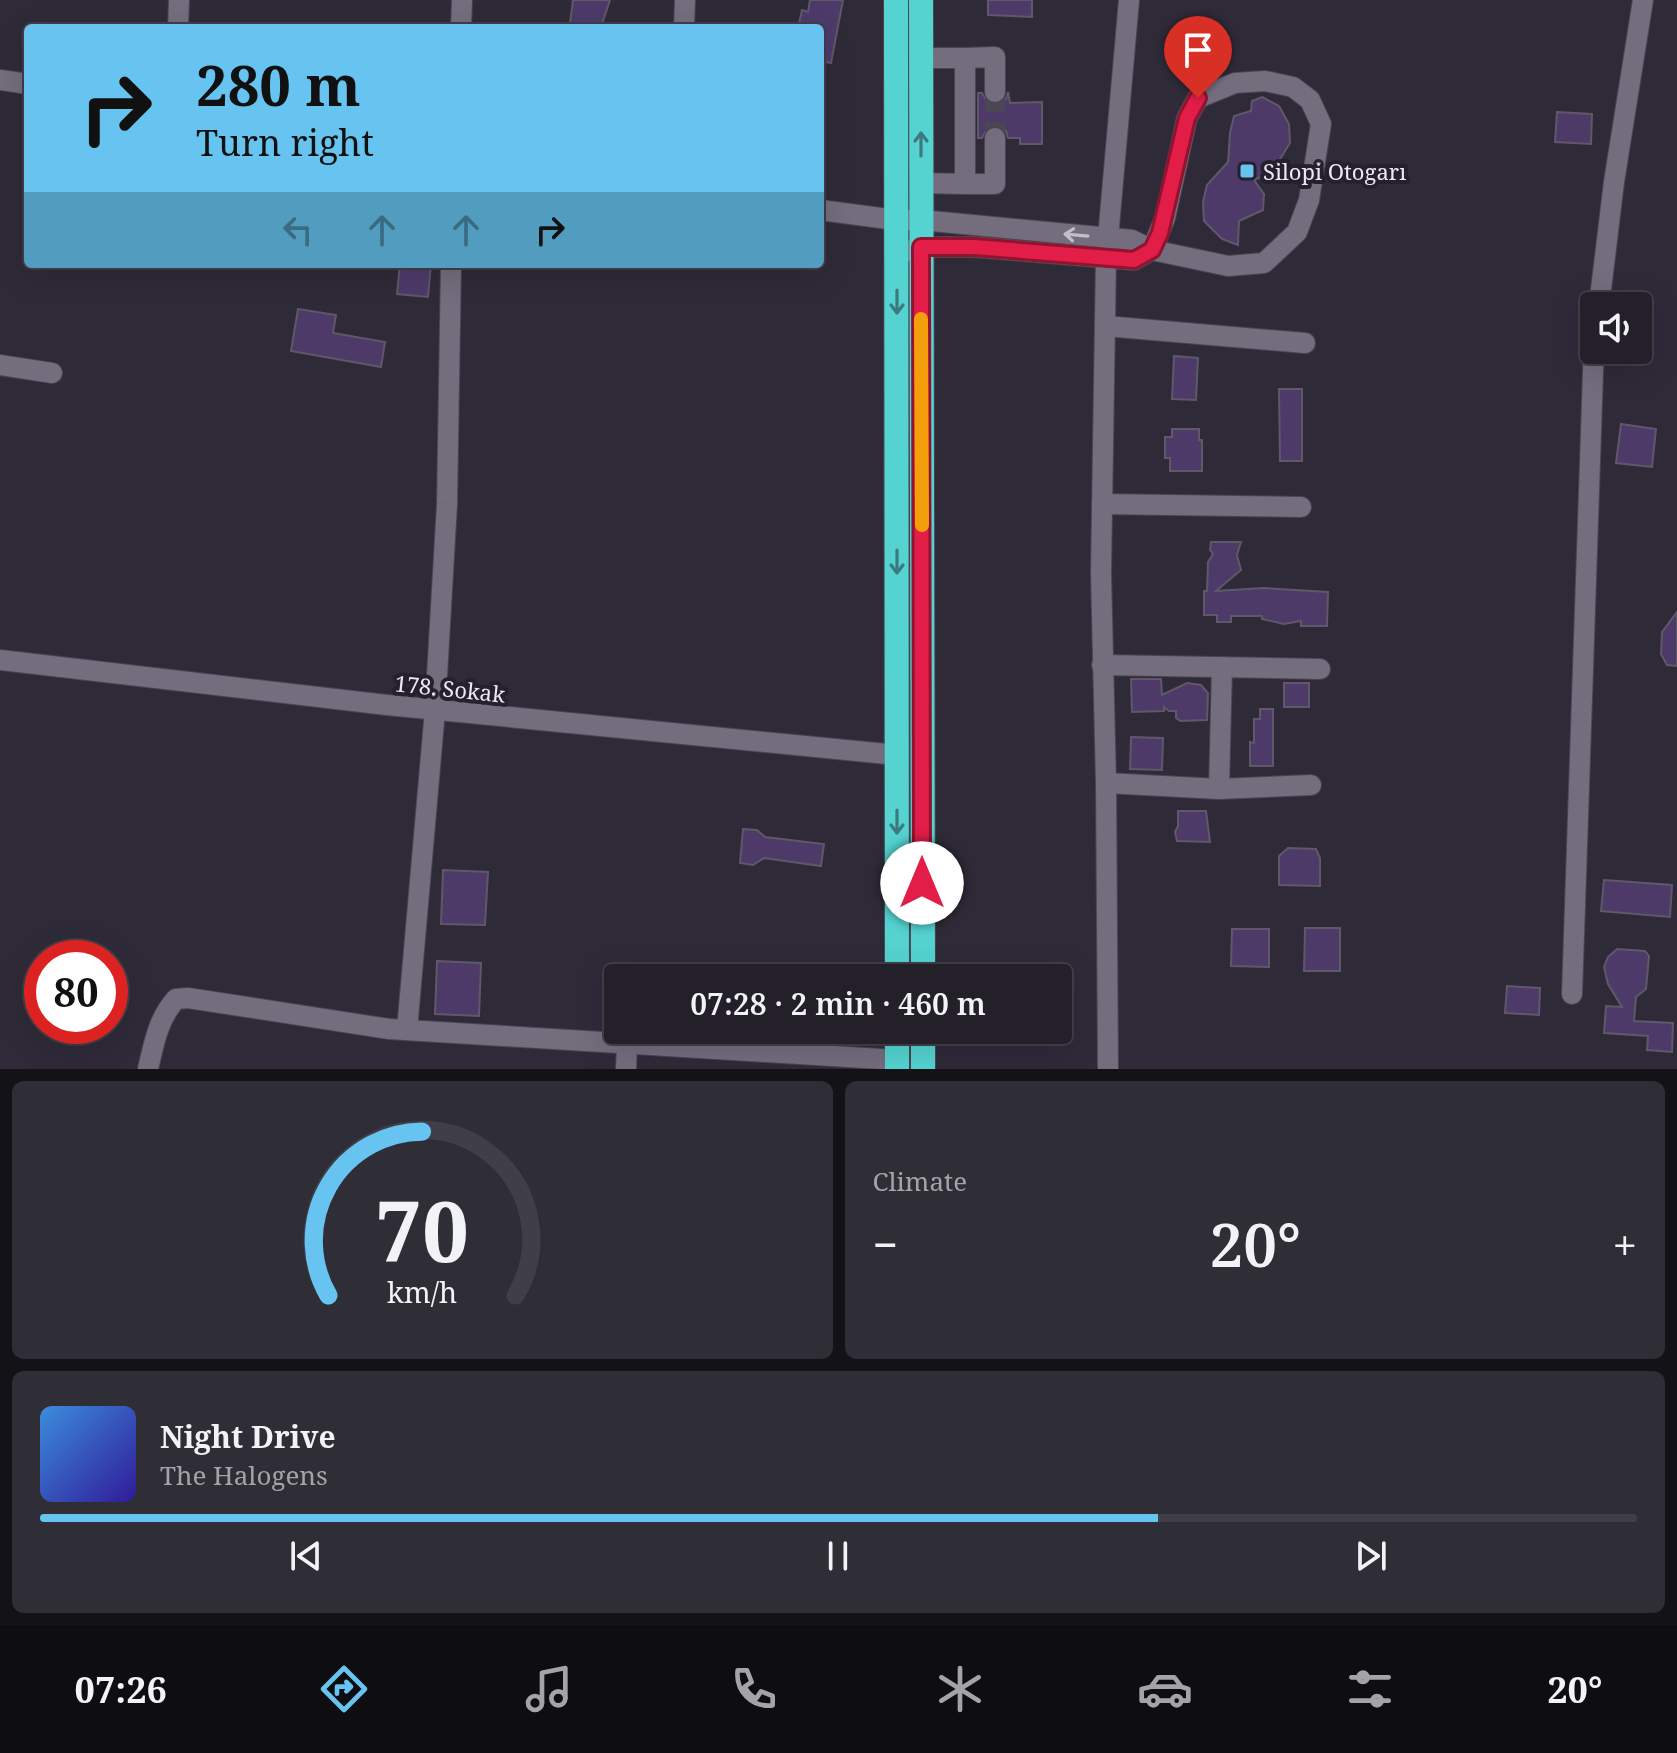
<!DOCTYPE html>
<meta charset="utf-8">
<style>
:root{--surface:#23202a;--page:#2f2d36;--text:#f1f3f6;--muted:#a3a3a8;--line:#403e47;--accent:#67c4f0}
body{margin:0;font-family:"Noto Serif",serif;background:var(--page);color:var(--text);height:100vh;display:flex;flex-direction:column;font-size:30px;white-space:nowrap}
*{box-sizing:border-box;margin:0}
p{font-size:26px;color:var(--muted)}
.icon{flex:none;width:44px;height:44px;fill:none;stroke:currentColor;stroke-width:2;stroke-linecap:round;stroke-linejoin:round}
.map{position:relative;height:1069px;overflow:hidden}
.panel{display:flex;flex-direction:column;gap:12px;padding:12px;background:#131217;flex:1}
.panel>*{flex:none}
.hud{position:absolute;left:24px;top:24px;width:800px;height:244px;border-radius:8px;box-shadow:0 8px 32px #0002,0 0 0 2px var(--line);background:#67c4f0;color:#111;overflow:hidden}
.tools{position:absolute;left:1580px;top:292px;display:grid;gap:16px}
.tools a{display:grid;place-items:center;width:72px;height:72px;border-radius:8px;background:var(--surface);box-shadow:0 8px 32px #0002,0 0 0 2px var(--line);font-size:40px}
.speed{position:absolute;left:24px;top:940px;display:flex;gap:16px;font-size:40px;font-weight:700;text-align:center}
.speed>*{display:grid;place-content:center;width:104px;height:104px;border-radius:50%;background:var(--surface);box-shadow:0 8px 32px #0002,0 0 0 2px var(--line);line-height:1}
.speed .limit{border:12px solid #d22;background:#fff;color:#111}
.pin{position:absolute;display:grid;place-items:center;width:68px;height:68px;color:#fff;margin:-82px -34px;border-radius:50% 50% 50% 0;rotate:-45deg;box-shadow:0 0 8px #0007}
.pin .icon{rotate:45deg}
.me{position:absolute;width:88px;margin:-44px;rotate:0deg;stroke-linejoin:round;filter:drop-shadow(0 0 6px #0008)}
.turn{display:flex;align-items:center;gap:28px;height:168px;padding:0 40px;font-size:36px}
.turn .icon{width:104px;height:104px;stroke-width:2.5}
.turn b{display:block;font-size:56px;line-height:68px}
.lanes{display:flex;align-items:center;height:76px;padding:0 40px;background:#0003;justify-content:center;gap:40px;direction:ltr}
.lanes .off{opacity:.35}
.big{font-size:60px;font-weight:600;line-height:1.1}
.panel .card{flex:1;display:flex;flex-direction:column;justify-content:center;gap:12px;min-width:0;padding:0 28px;border-radius:12px;background:var(--page)}
.panel .dial{align-items:center;gap:0}
.dial svg{height:208px;overflow:visible;fill:none;stroke:var(--line);stroke-width:7;stroke-linecap:round;text-anchor:middle}
.dial text{fill:var(--text);stroke:none}
.song{display:flex;align-items:center;gap:24px}
.cover{width:96px;height:96px;border-radius:12px;background:linear-gradient(135deg,hsl(210 70% 55%),hsl(250 70% 35%))}
.played{height:8px;border-radius:4px;background:linear-gradient(90deg,var(--accent) 70%,var(--line) 70%)}
.keys{display:flex;justify-content:space-around;direction:ltr}
.heat{display:flex;justify-content:space-between;align-items:center;font-size:44px;direction:ltr}
.panel .tiles{flex:1;display:grid;gap:12px;grid-template-columns:1fr 1fr}
.card:last-child{grid-column:span 2}
.trip{position:absolute;left:604px;top:964px;width:468px;height:80px;border-radius:8px;background:var(--surface);box-shadow:0 8px 32px #0002,0 0 0 2px var(--line);font-weight:600;line-height:80px;text-align:center}
.menu{display:flex;height:128px;justify-content:space-around;align-items:center;background:#0e0d11;color:var(--muted)}
.menu .icon{width:56px;height:56px}
.menu .current{color:var(--accent)}
.menu b{font-size:36px;color:var(--text)}
.map>svg:first-child{display:block}
.building{fill:#4e3a69;stroke:#5e5869;stroke-width:2}
.lines{fill:none;stroke-linecap:round;stroke-linejoin:round}
.minor-tunnel{stroke:#4b4654;stroke-width:20;stroke-dasharray:20 10;stroke-linecap:butt}
.minor-casing{stroke:#4a4552;stroke-width:22}
.highway-casing{stroke:#4a4552;stroke-width:26}
.minor{stroke:#736d7e;stroke-width:20}
.highway{stroke:#54d3d1;stroke-width:24}
.oneway{stroke:#3c7a80}
.oneway2{stroke:#c2bdc9}
.route-casing{stroke:#92132f;stroke-width:20}
.route{stroke:#e11d48;stroke-width:14}
.slow{stroke:#f59e0b;stroke-width:14}
.poi-dot{fill:#67c4f0;stroke:#25202e;stroke-width:3}
.labels{text-anchor:middle;dominant-baseline:central;stroke-width:8;stroke-linejoin:round;paint-order:stroke}
.poi-label{font-size:22px;fill:#ece8f2;stroke:#25202e;text-anchor:start}
.street-label{font-size:22px;fill:#ece8f2;stroke:#25202e}
</style>
<div class="map">
<svg width="1677" height="1069" viewBox="0 0 1677 1069">
<rect width="100%" height="100%" fill="#2f2a38"/>
<g class="building">
<path d="M573,0H610L602,24L597,27L570,23Z"/>
<path d="M810,0H843L831,63L820,61V28H798L802,10L808,12Z"/>
<path d="M988,0H1032V17L988,15Z"/>
<path d="M1008,92L1010,103L1042,102V144H1020V138H1008L1006,131L996,125L988,127L982,138H978V93H982L988,103L996,105L1006,99Z"/>
<path d="M1262,97L1279,106L1289,124L1290,143L1272,172L1254,180L1264,194L1263,210L1239,221L1238,245L1222,239L1204,221L1203,202L1207,185L1228,162L1230,133L1234,116L1251,111L1252,101Z"/>
<path d="M1557,112L1592,114L1591,144L1555,142Z"/>
<path d="M400,264H431L428,297L397,294Z"/>
<path d="M298,309L336,315L333,333L385,342L381,367L291,351Z"/>
<path d="M1174,356L1198,358L1196,400L1172,399Z"/>
<path d="M1279,389H1302V461H1280Z"/>
<path d="M1621,424L1656,429L1652,467L1616,463Z"/>
<path d="M1172,429H1199V440H1202V471H1170V458H1165V437H1172Z"/>
<path d="M1211,542H1241L1237,555L1241,570L1216,591L1263,588L1328,592L1327,626H1301V621L1284,624L1262,619V616H1231V622H1217V615H1204V591H1207L1208,562L1213,554L1210,550Z"/>
<path d="M1677,612V666L1667,665L1661,654L1662,632Z"/>
<path d="M1131,679H1161L1162,695L1187,683L1201,685L1208,693L1207,720L1180,721L1176,718V711H1169L1164,707V711L1132,712Z"/>
<rect x="1284" y="683" width="25" height="24"/>
<path d="M1260,709H1273V766H1250V742L1254,743V719H1260Z"/>
<path d="M1131,737L1163,738L1162,770L1130,769Z"/>
<path d="M1178,811H1206L1210,842L1177,841L1175,832L1178,826Z"/>
<path d="M743,829L757,830L765,837L824,844L821,866L764,858L753,865L740,863Z"/>
<path d="M1288,848L1316,849L1320,858V886L1279,885V856Z"/>
<path d="M443,870L488,872L485,925L441,924Z"/>
<path d="M1604,880L1672,885L1670,917L1601,911Z"/>
<path d="M1305,928H1340V971H1304Z"/>
<path d="M1232,929H1269V967L1231,966Z"/>
<path d="M1617,949L1645,951L1649,956L1646,989L1636,997L1634,1021L1673,1023L1672,1052L1647,1050L1648,1036L1604,1033L1606,1006L1622,1007L1608,984L1604,967L1608,957Z"/>
<path d="M437,961L481,963L479,1016L435,1014Z"/>
<path d="M1507,986L1540,988L1539,1015L1505,1013Z"/>
</g>
<g class="lines">
<path class="minor-tunnel" d="M995,92V138"/>
<g class="minor-casing">
<g id="minor">
<path d="M178,28L179,0"/>
<path d="M461,28L462,0"/>
<path d="M684,28L685,0"/>
<path d="M921,58H965V184L921,183"/>
<path d="M965,58L995,57V92"/>
<path d="M0,80L28,84"/>
<path d="M1265,81L1293,87L1310,100L1321,124L1309,200L1297,232L1264,263L1228,266L1152,250L1165,218L1187,118L1198,98L1235,83Z"/>
<path d="M965,184H995V138"/>
<path d="M820,210L896,220H921L1132,240L1152,250"/>
<path d="M1108,238L1129,0"/>
<path d="M907,251L921,247H974L1134,260L1152,250"/>
<path d="M1106,257L1101,573L1106,783L1108,1069"/>
<path d="M1599,306L1614,182L1643,0"/>
<path d="M1105,326L1305,343"/>
<path d="M0,365L52,373"/>
<path d="M1102,504L1301,507"/>
<path d="M0,660L387,705L897,755"/>
<path d="M1102,665L1320,669"/>
<path d="M1106,783L1219,789L1311,785"/>
<path d="M1219,789L1222,667"/>
<path d="M1572,994L1594,343"/>
<path d="M407,1030L435,710L447,504L451,264"/>
<path d="M148,1069C154,1043 158,1019 176,999L188,998L389,1029L897,1060"/>
<path d="M626,1069L627,1045"/>
</g>
</g>
<g class="highway-casing">
<g id="highway">
<path d="M896,0L897,978"/>
<path d="M921,0L923,978"/>
<path d="M897,1030V1069"/>
<path d="M923,1030V1069"/>
</g>
</g>
<use href="#minor" class="minor"/>
<use href="#highway" class="highway"/>
</g>
<defs><path id="oneway-shaft" d="M-6 0H5M1.5-3L5.5 0L1.5 3" fill="none" stroke-width="1.6" stroke-linecap="round" stroke-linejoin="round" transform="scale(2)"/></defs>
<g class="oneway">
<use href="#oneway-shaft" transform="translate(921 144) rotate(-90)"/>
<use href="#oneway-shaft" transform="translate(897 302) rotate(90)"/>
<use href="#oneway-shaft" transform="translate(897 562) rotate(90)"/>
<use href="#oneway-shaft" transform="translate(897 822) rotate(90)"/>
</g>
<use class="oneway2" href="#oneway-shaft" transform="translate(1076 235) rotate(-175)"/>
<g class="lines">
<g class="route-casing">
<path id="route" d="M922,883L921,247H974L1134,260L1152,250L1160,233L1187,118L1198,98"/>
</g>
<use href="#route" class="route"/>
<path class="slow" d="M921,319L922,525"/>
</g>
<rect class="poi-dot" x="1239" y="163" width="16" height="16" rx="4"/>
<g class="labels">
<g class="poi-label">
<text x="1263" y="171">Silopi Otogarı</text>
</g>
<g class="street-label">
<text transform="translate(450 688) rotate(6)">178. Sokak</text>
</g>
</g>
</svg>
<div class="tools">
<a><svg class="icon" aria-label="sound" viewBox="0 0 24 24"><path d="M4 9h4l5-4v14l-5-4H4zM17 9q2 3 0 6"/></svg></a>
</div>
<div class="speed"><div class="limit">80</div></div>
<div class="pin" style="left:1198px;top:98px;background:#d93025"><svg class="icon" aria-label="arrive" viewBox="0 0 24 24"><path d="M6 21V4h12l-3 4 3 4H6"/></svg></div>
<svg class="me" style="left:922px;top:883px" viewBox="-20 -20 40 40"><circle r="19" fill="#fff"/><path d="M0-13L10 11 0 6-10 11z" fill="#e11d48"/></svg>
<div class="trip">07:28 · 2 min · 460 m</div>
<div class="hud">
<div class="turn"><svg class="icon" aria-label="right" viewBox="0 0 24 24"><path d="M7 20v-9h11M14 6l5 5-5 5"/></svg><div><b>280 m</b>Turn right</div></div>
<div class="lanes"><svg class="icon off" aria-label="left" viewBox="0 0 24 24"><path d="M17 20v-9H6M10 6l-5 5 5 5"/></svg><svg class="icon off" aria-label="ahead" viewBox="0 0 24 24"><path d="M12 20V5M6 11l6-6 6 6"/></svg><svg class="icon off" aria-label="ahead" viewBox="0 0 24 24"><path d="M12 20V5M6 11l6-6 6 6"/></svg><svg class="icon" aria-label="right" viewBox="0 0 24 24"><path d="M7 20v-9h11M14 6l5 5-5 5"/></svg></div>
</div>
</div>
<section class="panel">
<div class="tiles">
<div class="card dial"><svg viewBox="0 0 100 80">
<path d="M14 69A42 42 0 1 1 86 69"/>
<path d="M14 69A42 42 0 0 1 50 6" stroke="#67c4f0"/>
<text x="50" y="56" font-size="32" font-weight="700">70</text>
<text x="50" y="72" font-size="11">km/h</text>
</svg></div>
<div class="card"><p>Climate</p>
<div class="heat"><a>−</a><b class="big">20°</b><a>+</a></div>
</div>
<div class="card">
<div class="song"><i class="cover"></i><div><b>Night Drive</b><p>The Halogens</p></div></div>
<div class="played"></div>
<div class="keys"><svg class="icon" aria-label="previous" viewBox="0 0 24 24"><path d="M18 5L8 12l10 7zM5 5v14"/></svg><svg class="icon" aria-label="pause" viewBox="0 0 24 24"><path d="M8 5v14M16 5v14"/></svg><svg class="icon" aria-label="next" viewBox="0 0 24 24"><path d="M6 5l10 7-10 7zM19 5v14"/></svg></div>
</div>
</div>
</section>
<nav class="menu">
<b>07:26</b>
<svg class="icon current" aria-label="directions" viewBox="0 0 24 24"><path d="M12 3l9 9-9 9-9-9zM9 14v-3h6M13 9l2 2-2 2"/></svg>
<svg class="icon" aria-label="music" viewBox="0 0 24 24"><path d="M9 18V5l10-2v13"/><circle cx="6" cy="18" r="3"/><circle cx="16" cy="16" r="3"/></svg>
<svg class="icon" aria-label="phone" viewBox="0 0 24 24"><path d="M5 4h4l2 5-3 2q2 4 5 5l2-3 5 2v4C11 20 4 13 5 4z"/></svg>
<svg class="icon" aria-label="climate" viewBox="0 0 24 24"><path d="M12 3v18M4 7l16 10M4 17L20 7"/></svg>
<svg class="icon" aria-label="car" viewBox="0 0 24 24"><path d="M5 17H2v-5l4-1 3-4h7l3 4 3 1v5h-3M9 17h6M6 11h13"/><circle cx="7" cy="17" r="2"/><circle cx="17" cy="17" r="2"/></svg>
<svg class="icon" aria-label="filters" viewBox="0 0 24 24"><path d="M4 7h16M4 17h16"/><circle cx="9" cy="7" r="2"/><circle cx="15" cy="17" r="2"/></svg>
<b>20°</b>
</nav>
